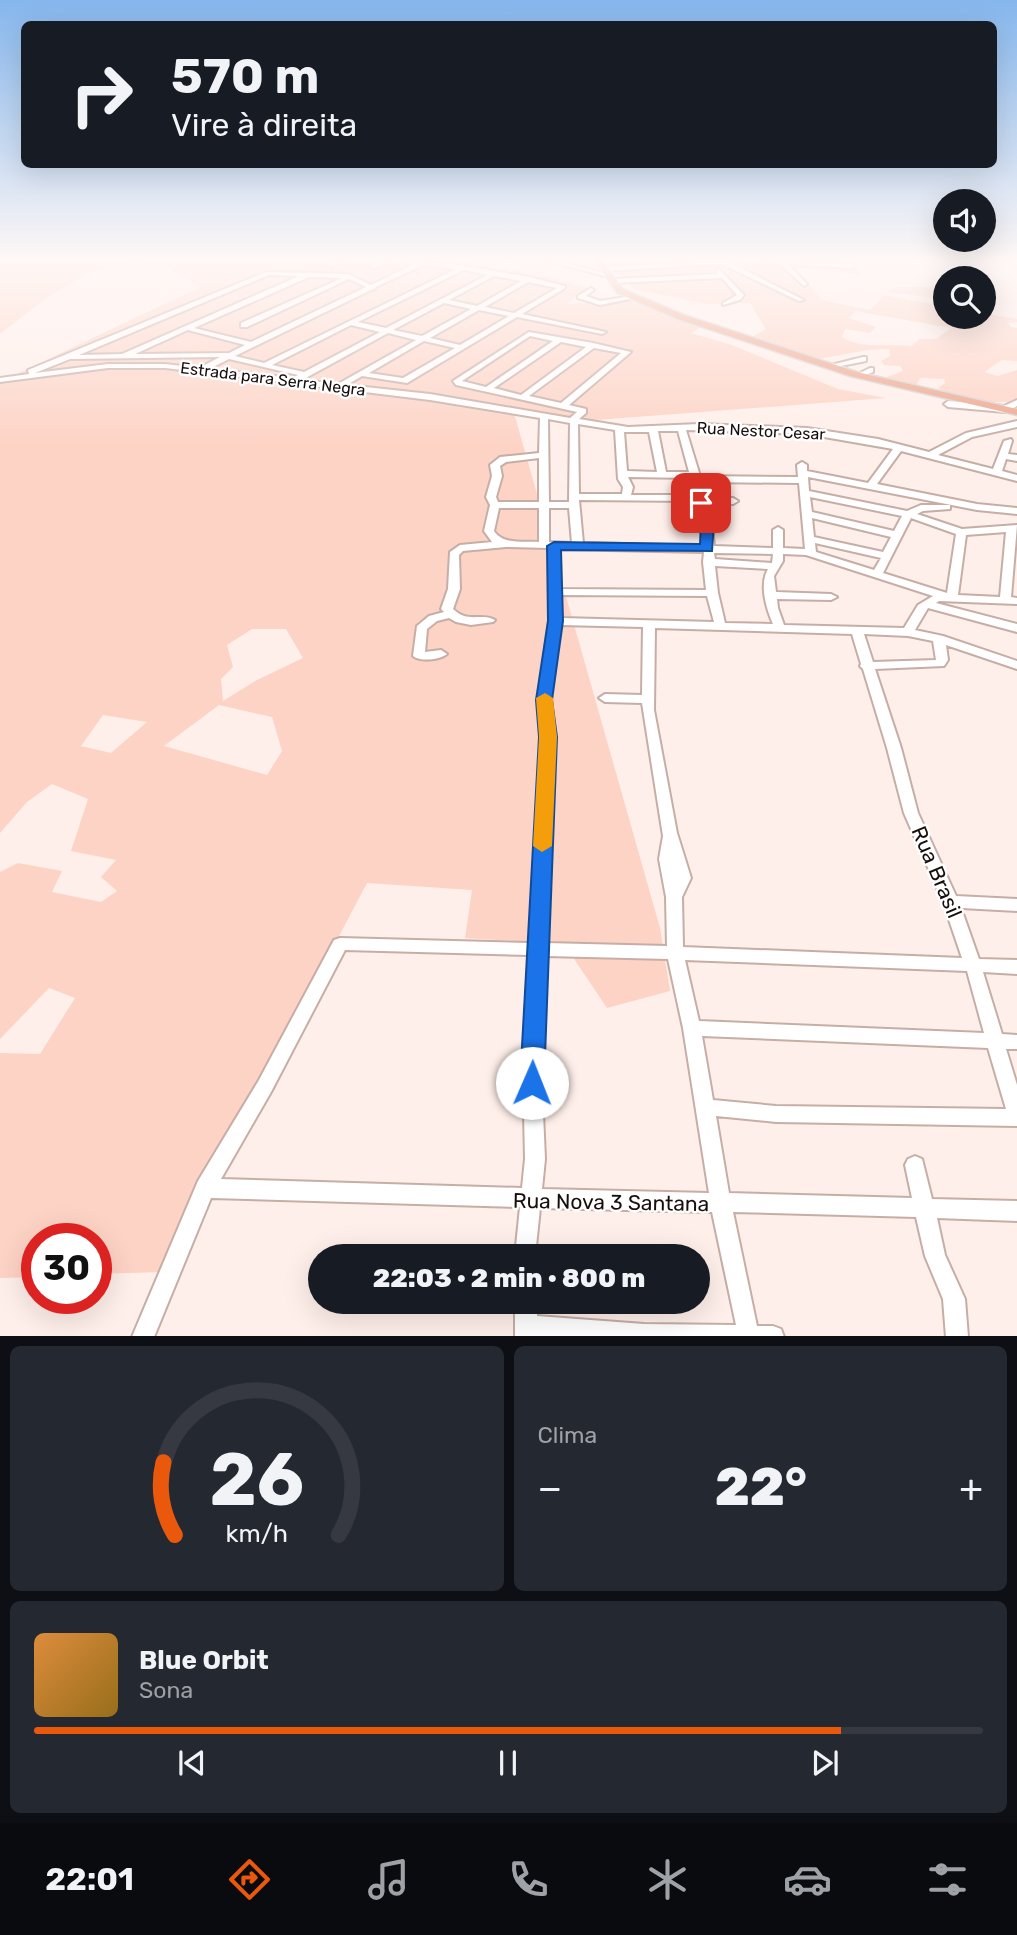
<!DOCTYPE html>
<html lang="pt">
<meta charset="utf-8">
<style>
:root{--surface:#171b24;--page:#242831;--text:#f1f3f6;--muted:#9ea1a6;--line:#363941;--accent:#ea580c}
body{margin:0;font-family:Rubik,sans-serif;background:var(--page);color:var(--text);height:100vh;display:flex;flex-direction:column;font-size:26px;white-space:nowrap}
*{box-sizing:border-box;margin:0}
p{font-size:23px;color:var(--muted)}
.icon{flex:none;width:38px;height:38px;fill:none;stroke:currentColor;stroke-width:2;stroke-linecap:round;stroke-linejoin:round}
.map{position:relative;height:1336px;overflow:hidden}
.side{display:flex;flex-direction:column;gap:10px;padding:10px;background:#0d0f14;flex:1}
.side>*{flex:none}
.hud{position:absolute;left:21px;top:21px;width:976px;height:147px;border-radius:10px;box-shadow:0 7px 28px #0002;background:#171b24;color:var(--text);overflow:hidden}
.buttons{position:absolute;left:933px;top:189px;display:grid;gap:14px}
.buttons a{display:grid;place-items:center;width:63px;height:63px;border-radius:50%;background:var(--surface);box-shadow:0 7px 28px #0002;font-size:35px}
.speed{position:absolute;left:21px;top:1223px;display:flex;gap:14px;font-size:35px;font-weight:700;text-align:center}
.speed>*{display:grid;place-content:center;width:91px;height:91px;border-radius:50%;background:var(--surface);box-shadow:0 7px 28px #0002;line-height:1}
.speed .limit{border:10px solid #d22;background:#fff;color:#111}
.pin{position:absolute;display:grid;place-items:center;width:60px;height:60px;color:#fff;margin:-30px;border-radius:14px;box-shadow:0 4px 10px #0006}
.me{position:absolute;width:77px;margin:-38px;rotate:1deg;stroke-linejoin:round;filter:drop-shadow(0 0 5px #0008)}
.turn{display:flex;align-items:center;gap:24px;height:147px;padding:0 35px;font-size:32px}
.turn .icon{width:91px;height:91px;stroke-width:2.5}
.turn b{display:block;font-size:49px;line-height:60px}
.big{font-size:52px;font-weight:800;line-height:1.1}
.side .card{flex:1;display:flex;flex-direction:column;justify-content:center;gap:10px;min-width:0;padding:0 24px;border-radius:10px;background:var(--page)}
.side .dial{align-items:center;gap:0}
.dial svg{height:182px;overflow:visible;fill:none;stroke:var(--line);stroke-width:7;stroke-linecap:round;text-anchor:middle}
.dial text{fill:var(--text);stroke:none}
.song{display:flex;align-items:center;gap:21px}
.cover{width:84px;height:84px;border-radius:10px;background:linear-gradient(135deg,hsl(30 70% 55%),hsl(40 70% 35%))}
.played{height:7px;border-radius:4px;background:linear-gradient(90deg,var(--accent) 85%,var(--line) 85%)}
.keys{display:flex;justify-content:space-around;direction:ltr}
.heat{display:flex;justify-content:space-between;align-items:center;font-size:38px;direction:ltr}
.side .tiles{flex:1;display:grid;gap:10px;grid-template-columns:1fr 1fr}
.card:last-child{grid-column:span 2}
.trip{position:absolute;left:308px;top:1244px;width:402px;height:70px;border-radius:35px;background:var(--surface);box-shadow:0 7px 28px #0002;font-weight:800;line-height:70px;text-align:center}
.tab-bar{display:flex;height:112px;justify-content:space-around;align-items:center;background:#090b0e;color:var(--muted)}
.tab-bar .icon{width:49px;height:49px}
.tab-bar .on{color:var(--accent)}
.tab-bar b{font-size:32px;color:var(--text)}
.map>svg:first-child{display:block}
.green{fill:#fdd3c5;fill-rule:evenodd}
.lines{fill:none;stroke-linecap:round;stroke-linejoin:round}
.minor-casing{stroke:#c6aea6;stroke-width:4}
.major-casing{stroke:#d5d4d3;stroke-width:3}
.minor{fill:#fff;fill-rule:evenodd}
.major{fill:#eca58c;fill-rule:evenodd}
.route{fill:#1a73e8;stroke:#114b97;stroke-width:2}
.slow{fill:#f59e0b}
.labels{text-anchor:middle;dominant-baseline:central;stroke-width:5;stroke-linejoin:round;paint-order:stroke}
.far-street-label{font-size:16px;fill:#180f0d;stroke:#fff}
.near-street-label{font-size:21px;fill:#180f0d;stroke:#fff}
</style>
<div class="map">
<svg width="1017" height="1337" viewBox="0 0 1017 1337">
<rect width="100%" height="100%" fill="#ffefea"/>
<g class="green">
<path d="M0,261H457L552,277L588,288L566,304L630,301L701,327L691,333L732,345L838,389L886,398L583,421L514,413L660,928L670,991L607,1008L564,944L465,938L472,890L367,883L162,1272L96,1274V1239H37V1277L0,1278V1053L40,1054L75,998L49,988L0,1039V872L18,863L62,871L52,892L101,902L117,891L101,877L116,860L71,851L88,799L52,784L27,802L0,833V382L200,287C186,279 171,268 156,265C99,252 41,302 0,334ZM252,629H286L303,658L257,680L223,701L221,679L233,667L227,645ZM219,705L272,717L282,751L267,775L164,746ZM103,715L147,722L111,753L81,746Z"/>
<path d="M608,261H856L862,275L794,268L822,300L870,310L884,295L942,306L943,299L887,292L898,287H945V317H984V313L1017,319V322L1008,323L1011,327L1017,328V361L1002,360L984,372L998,376L1017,370V402H989L944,391L938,388L945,383L944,379L920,378L916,387L887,380V377L903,371L900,366L884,365L881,361L890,356L889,349L868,350L818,359L752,337L766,329L750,303L706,304L633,289ZM855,311L951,328L936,339H919L912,346C889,343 861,350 842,337L845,329L870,333L876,327L849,318Z"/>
</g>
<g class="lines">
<g class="minor-casing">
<g id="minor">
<path d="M336,261H344L331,267L328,265Z"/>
<path d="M381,261H388L374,268L369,267Z"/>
<path d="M404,261L452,264L529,277L565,286V288L522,314L606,332L602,334L517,317L407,383L362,376L347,385L430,394L570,418L577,412L456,385L453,381L529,332L593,343L631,352L569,405L586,409V413L579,419L628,427L699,424L807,428L878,439L929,452L966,433L1017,421V427L972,437L938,455L993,469L1004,441L1011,439L1012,441L1008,454L1017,455V461L1006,459L1002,471L1017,475V481L901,451L877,484L977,504L1017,508V514L977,510L808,477L809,491L907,511L921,505H950V509L923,511L917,514L962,529L1017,525L1011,597L1017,598V604L939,601L936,603L1017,624V632L928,608L915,630L943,636L1017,661V669L946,645L948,660L944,666L875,669L901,748L918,813L956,896L1017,899V911L961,908L979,959L1017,960V974L983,972L1002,1034L1017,1035V1049H1006L1017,1085V1126L776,1122L716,1116L729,1193L912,1198L905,1165L908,1159L915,1156L922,1159L932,1199L1017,1201V1221L937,1218L945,1255L965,1299L968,1337H946L943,1299L925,1256L916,1217L733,1212L757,1326H773L781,1329L784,1337H515V1302H537V1316L644,1324L736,1325L712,1212L540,1208L535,1256H515L520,1207L211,1198L154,1337H132L198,1181L259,1080L334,940L340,938L530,943L541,737L538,700L549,621V548L506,547L463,551L459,555L460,589L453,609C469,624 481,612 495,620L493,622L471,625L456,622L449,618L437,621L427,629L425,652L441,650L447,654C440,660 420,662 413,656L417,626L429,616L444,612L441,609L448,589L450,552L460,545L492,542L484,531L490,505L486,497L492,476L490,465L500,457L539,453L540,418L430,400L340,389L336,390L332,388L294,384L289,385L285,382L165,368H108L0,382V378L29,374L28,370L266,272L348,274L371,285L414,264ZM423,265L456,269L264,363L235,356L371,290L375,289L376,287ZM464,270L487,275L386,328L358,322ZM269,275L299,276L122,354L79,355ZM494,276L521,281L477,306L449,300ZM309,277L342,278L241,323V327H247L349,279L366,287L251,342L194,328ZM528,282L557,288L514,313L485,307ZM444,303L471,309L422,336L393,330ZM479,310L509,316L460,345L430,338ZM351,325L380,332L304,372L272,365ZM188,330L245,345L229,353L135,354ZM388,333L416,340L338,384L302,380ZM530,336L553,341L486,387L462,381ZM424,341L455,348L403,378L369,373ZM561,342L586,347L521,395L494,388ZM594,348L621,353L561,403L529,396ZM220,357L199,368L165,364H108L35,373L70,359ZM229,359L298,375L292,378L209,369ZM548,419L570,423L569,502H549ZM578,424L615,430L618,479L623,487L622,494H579ZM686,430L807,434L893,449L868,483L807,471V465L802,462L797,465L798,477L700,476ZM658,431H678L689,472H666ZM624,432H649L657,472L627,471ZM539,458V502H498L496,497L502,476L500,466L506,462ZM628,477L691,478L693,495H631L633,487ZM701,482L799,483L805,549L783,548V530L778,527L773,530V548L714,546L711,515L706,504H733L738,501L733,498H703ZM810,497L902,516L894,531L812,512ZM579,500L694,501L701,515L703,546L583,543ZM499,508H539V542C524,541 503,545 494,531ZM549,508H569L572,543L549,542ZM812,518L891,537L883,552L814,537ZM911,518L956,534L947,593L883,573ZM1006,532L1000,597L958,595L966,535ZM815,543L881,558L874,570L816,552ZM559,549L704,552L703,562L706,590L560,589ZM714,553L773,554L772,563L715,559ZM783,554L806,555L933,596L918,605L904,628L784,625L778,608L777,599L831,600L837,597L831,594L776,592L774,576L783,561ZM715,566L768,569C759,584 766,608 773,624L725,623L718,593ZM560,595L707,596L714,622L561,618ZM560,625L643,627L642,695L605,694L599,698L605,702L642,703L663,836L659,859L666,897L667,946L546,943L555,737L550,700ZM655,628L852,634L861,664L860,666L863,669L887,748L904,813L943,902L962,958L683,947L682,897L691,878L677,833L654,710ZM864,634L908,636L933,641L936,660L873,662ZM345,950L529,955L523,1067L525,1159L522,1188L221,1179L271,1092ZM546,956L668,959L683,1028L709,1193L542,1189L545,1159L541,1067ZM685,960L967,971L984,1033L699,1021ZM702,1036L988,1048L1006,1109L776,1106L713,1100Z"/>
<path d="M548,261H557L611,275L608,277Z"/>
<path d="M712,261H741L731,263L804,300L799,301L722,264L604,271L601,269L604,267Z"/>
<path d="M766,261L852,264L855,266L852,268L788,264L806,283L807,284L804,286L780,264Z"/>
<path d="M719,269L744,295L740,300L723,305V303L737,295L722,278L613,283L610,281L613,279L718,274L716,271Z"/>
<path d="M591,288L594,290L586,296L600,301L632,296L635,298L600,305L578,298V296Z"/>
<path d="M863,357H866V361L831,368L827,366Z"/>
<path d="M870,368H873V372L860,377L856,375Z"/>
<path d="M1017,400V406L1005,412L948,407L944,404L948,401L1004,406Z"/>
</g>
</g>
<g class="major-casing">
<path id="major" d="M595,261H603L623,289L684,315L857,372L1017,409V415L850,376L678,319L617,293Z"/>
</g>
<use href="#minor" class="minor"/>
<use href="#major" class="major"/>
</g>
<linearGradient id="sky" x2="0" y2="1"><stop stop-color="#85b6ed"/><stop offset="0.58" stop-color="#fff8f6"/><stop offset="1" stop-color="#fff8f6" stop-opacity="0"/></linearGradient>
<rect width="1017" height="448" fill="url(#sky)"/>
<path class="route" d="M701,499L707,503L714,523L712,551L561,550L563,621L552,700L557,737L544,1083L540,1091L532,1094L523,1091L520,1083L539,737L536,700L548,621L547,546L554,542L700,544L701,523L695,503Z"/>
<path class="slow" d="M545,693L553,698L557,737L552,846L542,852L533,846L539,737L536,698Z"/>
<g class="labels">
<g class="far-street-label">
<text transform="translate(273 379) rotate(7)">Estrada para Serra Negra</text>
<text transform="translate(761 431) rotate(3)">Rua Nestor Cesar</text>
</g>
<g class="near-street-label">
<text transform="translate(937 872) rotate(67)">Rua Brasil</text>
<text transform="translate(611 1202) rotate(1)">Rua Nova 3 Santana</text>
</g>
</g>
</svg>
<div class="buttons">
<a><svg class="icon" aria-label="sound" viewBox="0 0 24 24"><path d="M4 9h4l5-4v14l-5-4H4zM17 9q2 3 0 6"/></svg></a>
<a><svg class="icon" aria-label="search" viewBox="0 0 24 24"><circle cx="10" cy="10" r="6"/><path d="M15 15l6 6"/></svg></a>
</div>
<div class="speed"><div class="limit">30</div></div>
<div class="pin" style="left:701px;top:503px;background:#d93025"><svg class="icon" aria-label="arrive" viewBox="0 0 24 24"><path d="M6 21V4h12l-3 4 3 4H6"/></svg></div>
<svg class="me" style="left:532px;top:1083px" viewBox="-20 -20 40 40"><circle r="19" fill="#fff"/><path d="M0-13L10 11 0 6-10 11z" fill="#1a73e8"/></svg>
<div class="trip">22:03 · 2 min · 800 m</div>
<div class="hud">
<div class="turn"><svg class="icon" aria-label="right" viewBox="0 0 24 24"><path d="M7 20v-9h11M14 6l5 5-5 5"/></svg><div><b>570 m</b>Vire à direita</div></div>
</div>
</div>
<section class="side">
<div class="tiles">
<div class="card dial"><svg viewBox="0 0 100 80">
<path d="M14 69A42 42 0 1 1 86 69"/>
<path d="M14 69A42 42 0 0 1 9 37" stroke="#ea580c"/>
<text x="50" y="56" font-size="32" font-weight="700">26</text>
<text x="50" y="72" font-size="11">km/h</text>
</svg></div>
<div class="card"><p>Clima</p>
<div class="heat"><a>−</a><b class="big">22°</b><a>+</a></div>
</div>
<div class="card">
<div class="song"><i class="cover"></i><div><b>Blue Orbit</b><p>Sona</p></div></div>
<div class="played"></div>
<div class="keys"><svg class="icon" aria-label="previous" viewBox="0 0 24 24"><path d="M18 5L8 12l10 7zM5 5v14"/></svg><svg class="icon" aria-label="pause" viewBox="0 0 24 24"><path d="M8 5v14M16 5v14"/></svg><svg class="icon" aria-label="next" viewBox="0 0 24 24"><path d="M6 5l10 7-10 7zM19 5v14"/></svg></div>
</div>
</div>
</section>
<nav class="tab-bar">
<b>22:01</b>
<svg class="icon on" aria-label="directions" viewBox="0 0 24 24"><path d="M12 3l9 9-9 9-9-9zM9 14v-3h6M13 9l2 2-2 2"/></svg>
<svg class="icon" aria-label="music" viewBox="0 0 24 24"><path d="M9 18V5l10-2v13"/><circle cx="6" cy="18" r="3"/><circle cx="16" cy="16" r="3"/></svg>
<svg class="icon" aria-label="phone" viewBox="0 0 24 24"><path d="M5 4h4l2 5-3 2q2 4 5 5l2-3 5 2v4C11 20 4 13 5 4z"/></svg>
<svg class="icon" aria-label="climate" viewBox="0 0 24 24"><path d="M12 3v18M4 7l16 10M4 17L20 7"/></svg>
<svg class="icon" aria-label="car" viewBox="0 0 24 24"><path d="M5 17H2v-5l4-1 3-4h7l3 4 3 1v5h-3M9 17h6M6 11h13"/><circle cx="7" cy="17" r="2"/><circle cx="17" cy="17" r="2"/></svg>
<svg class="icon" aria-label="filters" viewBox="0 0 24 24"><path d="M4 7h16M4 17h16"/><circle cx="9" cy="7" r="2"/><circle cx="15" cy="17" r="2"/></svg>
</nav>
